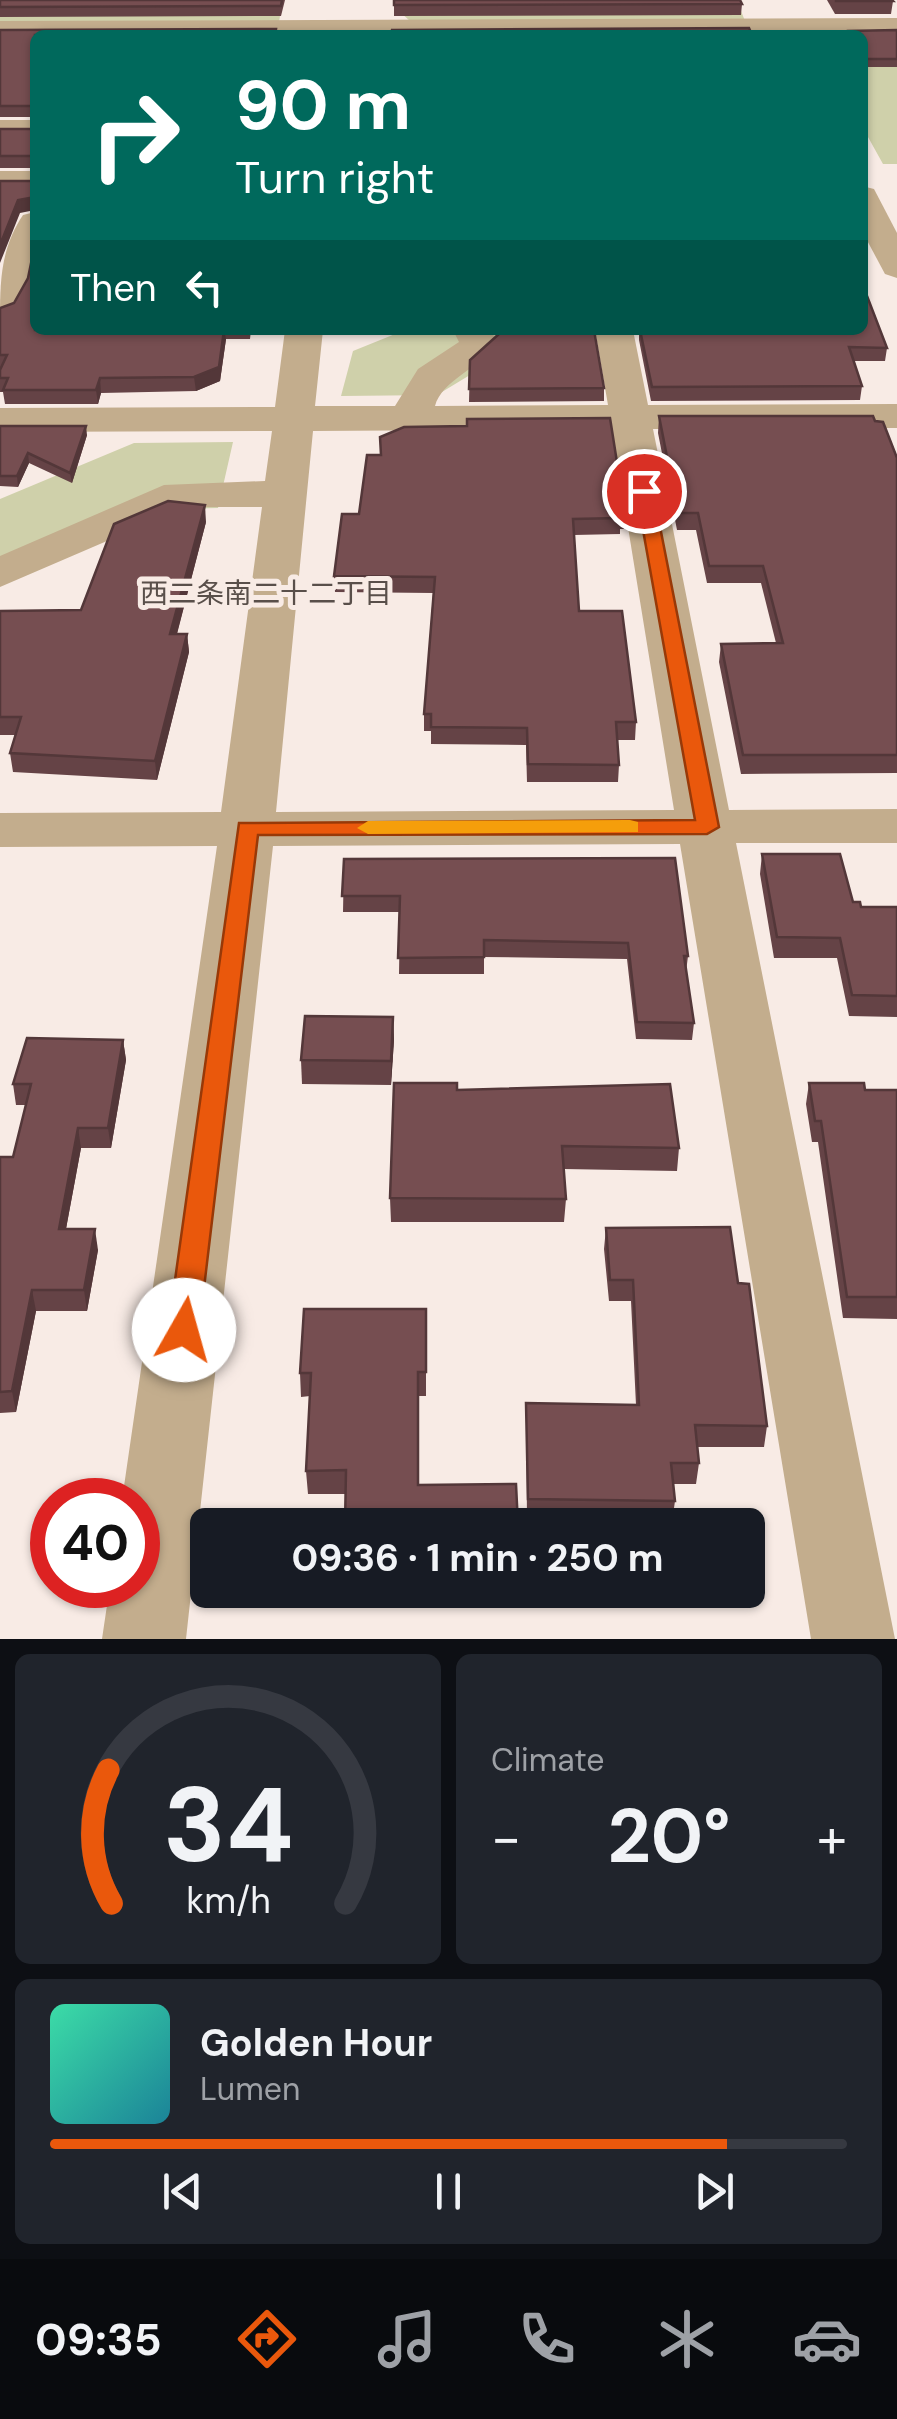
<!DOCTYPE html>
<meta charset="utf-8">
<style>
:root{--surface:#171b24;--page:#20242c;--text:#f1f3f6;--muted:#9ea1a6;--line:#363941;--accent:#ea580c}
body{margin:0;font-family:"DM Sans","Noto Sans JP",sans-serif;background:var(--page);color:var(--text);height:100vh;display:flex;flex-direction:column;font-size:38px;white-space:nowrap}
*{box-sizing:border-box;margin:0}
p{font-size:32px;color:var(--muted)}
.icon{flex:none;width:55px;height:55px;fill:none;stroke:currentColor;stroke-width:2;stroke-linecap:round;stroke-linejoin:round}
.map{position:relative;height:1639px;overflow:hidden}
.panel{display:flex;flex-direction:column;gap:15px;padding:15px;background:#0d0f14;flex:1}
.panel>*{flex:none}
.top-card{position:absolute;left:30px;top:30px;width:838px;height:305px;border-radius:15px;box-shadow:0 2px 8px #0004;background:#00695c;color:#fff;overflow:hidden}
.speed{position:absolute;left:30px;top:1478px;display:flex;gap:20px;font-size:50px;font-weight:700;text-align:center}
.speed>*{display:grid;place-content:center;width:130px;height:130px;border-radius:50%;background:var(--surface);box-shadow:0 2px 8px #0004;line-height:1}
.speed .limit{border:15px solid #d22;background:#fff;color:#111}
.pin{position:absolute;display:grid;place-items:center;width:85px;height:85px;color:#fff;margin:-42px;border:5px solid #fff;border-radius:50%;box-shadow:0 2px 10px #0007}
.me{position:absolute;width:110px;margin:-55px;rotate:7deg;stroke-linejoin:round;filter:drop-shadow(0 0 8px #0008)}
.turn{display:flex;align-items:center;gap:35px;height:210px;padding:0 40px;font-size:45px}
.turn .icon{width:130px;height:130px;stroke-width:2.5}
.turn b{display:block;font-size:70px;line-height:85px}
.then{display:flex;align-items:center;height:95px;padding:0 40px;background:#0003;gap:20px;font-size:38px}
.big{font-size:75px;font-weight:700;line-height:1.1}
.panel .widget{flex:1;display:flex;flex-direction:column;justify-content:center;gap:15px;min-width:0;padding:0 35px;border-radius:15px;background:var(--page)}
.panel .dial{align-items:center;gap:0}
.dial svg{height:260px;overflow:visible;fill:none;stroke:var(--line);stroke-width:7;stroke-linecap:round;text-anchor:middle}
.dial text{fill:var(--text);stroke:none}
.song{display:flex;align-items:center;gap:30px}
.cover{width:120px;height:120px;border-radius:15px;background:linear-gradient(135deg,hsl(160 70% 55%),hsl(190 70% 35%))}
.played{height:10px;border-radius:5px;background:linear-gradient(90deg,var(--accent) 85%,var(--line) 85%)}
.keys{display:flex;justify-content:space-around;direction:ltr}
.heat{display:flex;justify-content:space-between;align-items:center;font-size:55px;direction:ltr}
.panel .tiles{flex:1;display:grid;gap:15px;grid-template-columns:1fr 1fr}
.widget:last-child{grid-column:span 2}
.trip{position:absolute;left:190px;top:1508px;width:575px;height:100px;border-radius:15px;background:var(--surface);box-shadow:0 2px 8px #0004;font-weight:700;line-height:100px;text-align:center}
.tab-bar{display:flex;height:160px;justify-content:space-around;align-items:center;background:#090b0e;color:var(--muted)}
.tab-bar .icon{width:70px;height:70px}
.tab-bar .current{color:var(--accent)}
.tab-bar b{font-size:45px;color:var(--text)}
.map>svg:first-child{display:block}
.green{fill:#cfd0aa}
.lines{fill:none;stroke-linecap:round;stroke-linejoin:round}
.minor{fill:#c3ad8d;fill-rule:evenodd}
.wall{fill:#654346}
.shaded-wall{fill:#533739}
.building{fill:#764e51;stroke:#533739;stroke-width:2.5}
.route{fill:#ea580c;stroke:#983908;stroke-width:2.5}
.slow{fill:#f59e0b}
.labels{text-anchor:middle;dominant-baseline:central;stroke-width:10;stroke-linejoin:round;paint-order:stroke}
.neighbourhood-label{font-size:28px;fill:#594f4a;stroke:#f8ebe5}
</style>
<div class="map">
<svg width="897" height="1639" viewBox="0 0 897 1639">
<rect width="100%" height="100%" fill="#f8ebe5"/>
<g class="green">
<path d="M730,9L741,11L745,21H410L400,12Z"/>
<path d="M0,10L280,16L279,22L0,25Z"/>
<path d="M810,34H897V164H883L863,128L862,35Z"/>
<path d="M405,330H588L493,361L437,395L341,396L353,351Z"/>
<path d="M233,442L218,508L171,509L0,583V499L134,443Z"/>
</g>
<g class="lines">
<g class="minor">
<path d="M897,18V34L0,37V21Z"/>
<rect x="0" y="120" width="35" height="18"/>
<rect x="0" y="171" width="35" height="20"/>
<path d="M862,186L874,189L897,233V278L885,274L862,231Z"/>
<path d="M35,212C35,249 35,283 13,315L0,318C0,280 1,248 23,215Z"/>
<path d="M285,330H323L315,406H395L418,369L459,342L453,330H491L497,343C479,369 442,380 435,406L608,405L595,330H633L648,405L897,404V428L653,429L729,810L897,809V843H736L895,1639H811L680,844L273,846L186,1639H102L110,1585H138V1500H122L217,846L0,847V813L221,812L262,507H186L0,587V556L164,485L265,481L272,431L0,432V408L275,407ZM612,429L674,810L276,812L313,431Z"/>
</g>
</g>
<g class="wall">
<path d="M0,0H285L281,16L0,17Z"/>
<path d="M394,0L742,4L741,15L394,16Z"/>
<path d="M827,0H892L893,1L891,14H835Z"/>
<path d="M276,29V35H35V117H0V30Z"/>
<path d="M897,30V67H865L862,63V35H849V31Z"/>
<rect x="0" y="129" width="35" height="39"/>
<path d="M0,308L35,330H251L250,339H226L220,381L196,391L101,393L98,404H5L3,392H0Z"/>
<path d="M495,330H594L604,388V401L469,402L470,360L497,336Z"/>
<path d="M639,330H862L887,348L885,361H853L862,386L860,400L651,401L639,340Z"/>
<path d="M659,416L875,421L897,458V773L741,774L719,662L721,644L776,643L761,583H707L696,530H677L658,433Z"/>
<path d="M0,426L87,435L72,483L29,463L18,487L0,486Z"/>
<path d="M625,513L624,529H620V534L574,535L579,611L636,722L635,740H617L619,765L618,782H527L526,745L431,744V731H424V714L433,593L335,592L334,576L342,514Z"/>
<path d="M206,522L177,634H187L189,652L157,780L13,772L10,753L15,735H0V611L81,610Z"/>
<path d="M762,854L861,907L897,908V1017L849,1016L837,958H774L760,874Z"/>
<path d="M344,859L688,956L686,972L694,1023L692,1040L636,1039L627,959L484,957V974H399L400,912H343Z"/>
<path d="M393,1017L394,1040L391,1085L302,1084L301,1060Z"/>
<path d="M123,1040L126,1060L111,1148H81L66,1229L98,1250L87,1311H36L16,1412L0,1413V1157H13L26,1105H16L13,1084Z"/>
<path d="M809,1083L865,1090H897V1319L843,1318L818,1142H812L806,1104Z"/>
<path d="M457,1090L679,1148L677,1171L564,1169L566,1199L564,1222H391L390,1198Z"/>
<path d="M606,1228L738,1283L767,1426L764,1447H697L699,1463L696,1484H673L675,1501L672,1522L527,1520L526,1403L636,1405L631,1301H609L604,1249Z"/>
<path d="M426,1309V1396H418L345,1494H308L306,1471L310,1396L301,1397L300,1373Z"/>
</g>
<g class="shaded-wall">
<path d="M35,197V210L20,213L0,263V245L18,200Z"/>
<path d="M224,330L226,339L220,381L196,391L194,377Z"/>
<path d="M100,378L101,393L98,404L96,390Z"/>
<path d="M86,426L87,435L72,483L70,473Z"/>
<path d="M28,453L29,463L18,487L17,476Z"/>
<path d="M205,505L206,522L172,652L170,634Z"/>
<path d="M187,634L189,652L157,780L155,761Z"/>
<path d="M393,1017L394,1040L391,1085V1061Z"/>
<path d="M123,1040L126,1060L111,1148L108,1128Z"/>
<path d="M78,1128L81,1148L62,1250L59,1229Z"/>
<path d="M95,1229L98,1250L87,1311L84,1290Z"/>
<path d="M32,1290L36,1311L16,1412L12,1391Z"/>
</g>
<g class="building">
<path d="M0,0H282L281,6L0,7Z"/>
<path d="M394,0H740L742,4L394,5Z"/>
<path d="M836,0H892L893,1H836Z"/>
<path d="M749,28L752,35H391L392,30Z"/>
<path d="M276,29L275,35H35V106H0V30Z"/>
<path d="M897,30V59H866L862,54V35H852L849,31Z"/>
<rect x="0" y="129" width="35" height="27"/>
<path d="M0,181H35V197L18,200L0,245Z"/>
<path d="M35,244V330H224L219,367L194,377L100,378L96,390H3L8,378H0V370L7,355H0V308L14,303L28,278Z"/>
<path d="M862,283L887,348L849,347L862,386L652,387L640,330H862Z"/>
<path d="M499,330H594L604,388L469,389L470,360L500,333Z"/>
<path d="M659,416H873L875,421L883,422L897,458V755H743L721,644L783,643L763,566H709L698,513H678Z"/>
<path d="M610,418L625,513H619L620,518L573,519L579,611H622L636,722H616L619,765L528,764L527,728L431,727V714H424L435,577L334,576L342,514H359L367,455H381L380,437L404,427L467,426V419Z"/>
<path d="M0,426H86L70,473L28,453L17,476H0Z"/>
<path d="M168,501L205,505L170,634H187L155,761L10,753L21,717H0V611L81,610L114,524Z"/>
<path d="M762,854H840L853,902H860L861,907H897V996L852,995L840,938L777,937Z"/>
<path d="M675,858L688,956H684L694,1023L637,1022L628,943L484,940V957L398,958L400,896H342L344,859Z"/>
<path d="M305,1016L393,1017L391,1061L301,1060Z"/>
<path d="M27,1038L123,1040L108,1128H78L59,1229H95L84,1290H32L12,1391L0,1392V1157H13L31,1084H13Z"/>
<path d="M394,1083H457V1090L670,1084L679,1148L562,1146L566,1199L390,1198Z"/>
<path d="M809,1083H864L865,1090H897V1297H847L821,1121H815Z"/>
<path d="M730,1227L738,1283L749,1284L767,1426L695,1425L699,1463H671L675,1501L528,1499L526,1403L639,1405L633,1280H610L606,1228Z"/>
<path d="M304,1309H426V1372H418V1485L516,1484L518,1525H345L346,1470L306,1471L311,1373H300Z"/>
</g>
<path class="route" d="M644,485L653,491L719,827L707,834L258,835L199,1330L194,1338L184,1342L173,1338L168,1330L239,823L695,820L636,491Z"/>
<path class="slow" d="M630,820L638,822V832L368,834L357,828L368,821Z"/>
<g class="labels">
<g class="neighbourhood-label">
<text x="266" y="593">西二条南二十二丁目</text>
</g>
</g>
</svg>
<div class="speed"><div class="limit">40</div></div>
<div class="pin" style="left:644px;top:491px;background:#d93025"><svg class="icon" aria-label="arrive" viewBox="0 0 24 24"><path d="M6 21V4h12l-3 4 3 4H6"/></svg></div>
<svg class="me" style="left:184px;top:1330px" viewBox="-20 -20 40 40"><circle r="19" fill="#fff"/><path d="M0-13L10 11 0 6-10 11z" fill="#ea580c"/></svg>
<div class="trip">09:36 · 1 min · 250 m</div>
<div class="top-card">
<div class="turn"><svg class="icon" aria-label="right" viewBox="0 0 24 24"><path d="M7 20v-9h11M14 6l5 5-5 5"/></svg><div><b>90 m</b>Turn right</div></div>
<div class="then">Then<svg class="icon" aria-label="left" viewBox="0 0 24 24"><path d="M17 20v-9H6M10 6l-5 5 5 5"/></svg></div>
</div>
</div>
<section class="panel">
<div class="tiles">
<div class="widget dial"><svg viewBox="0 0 100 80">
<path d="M14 69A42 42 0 1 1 86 69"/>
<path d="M14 69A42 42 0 0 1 13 28" stroke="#ea580c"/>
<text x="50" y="56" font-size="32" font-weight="700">34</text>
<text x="50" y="72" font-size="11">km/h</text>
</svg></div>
<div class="widget"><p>Climate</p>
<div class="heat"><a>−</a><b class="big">20°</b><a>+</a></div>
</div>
<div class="widget">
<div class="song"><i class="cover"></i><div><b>Golden Hour</b><p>Lumen</p></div></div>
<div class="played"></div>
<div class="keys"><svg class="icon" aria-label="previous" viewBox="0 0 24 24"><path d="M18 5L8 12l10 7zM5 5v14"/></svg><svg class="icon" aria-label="pause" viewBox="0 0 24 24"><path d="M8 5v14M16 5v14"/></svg><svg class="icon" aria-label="next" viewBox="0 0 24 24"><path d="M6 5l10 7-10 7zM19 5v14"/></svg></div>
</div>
</div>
</section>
<nav class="tab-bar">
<b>09:35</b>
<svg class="icon current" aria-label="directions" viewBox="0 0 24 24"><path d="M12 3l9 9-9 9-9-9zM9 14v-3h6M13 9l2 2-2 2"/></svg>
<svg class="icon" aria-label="music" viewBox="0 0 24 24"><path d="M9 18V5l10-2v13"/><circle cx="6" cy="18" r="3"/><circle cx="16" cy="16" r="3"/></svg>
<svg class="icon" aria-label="phone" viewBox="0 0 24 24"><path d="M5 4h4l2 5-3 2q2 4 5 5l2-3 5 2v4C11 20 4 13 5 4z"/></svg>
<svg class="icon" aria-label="climate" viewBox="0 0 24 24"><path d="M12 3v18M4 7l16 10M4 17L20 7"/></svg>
<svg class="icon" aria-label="car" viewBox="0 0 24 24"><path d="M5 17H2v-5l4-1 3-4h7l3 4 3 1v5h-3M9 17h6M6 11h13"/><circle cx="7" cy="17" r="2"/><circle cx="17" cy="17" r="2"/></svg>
</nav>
